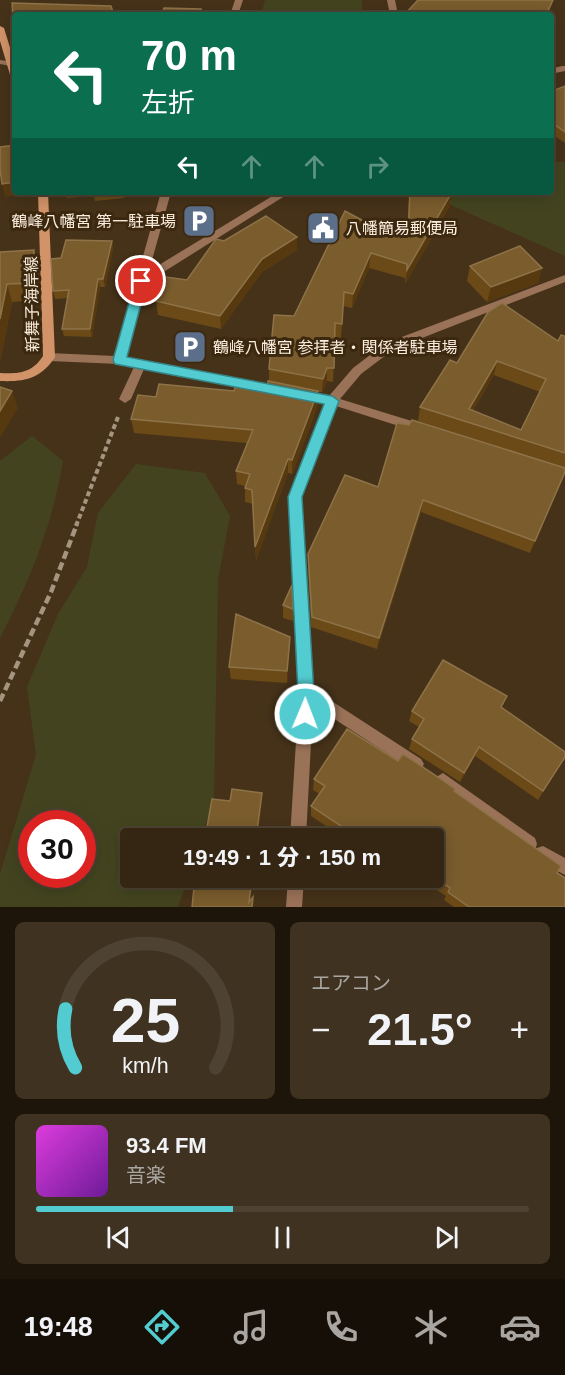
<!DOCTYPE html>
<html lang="ja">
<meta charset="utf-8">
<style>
:root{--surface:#342613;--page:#3f3221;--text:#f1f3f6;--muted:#a9a5a0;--line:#4e4333;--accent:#52ccd0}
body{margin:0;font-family:Arial,"Noto Sans JP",sans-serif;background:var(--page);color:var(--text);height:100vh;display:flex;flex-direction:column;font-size:22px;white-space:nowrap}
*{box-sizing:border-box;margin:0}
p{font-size:20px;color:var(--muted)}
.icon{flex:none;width:33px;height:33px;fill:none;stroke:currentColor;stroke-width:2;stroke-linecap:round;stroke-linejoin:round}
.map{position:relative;height:907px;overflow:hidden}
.drawer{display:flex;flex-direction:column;gap:15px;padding:15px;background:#1d150a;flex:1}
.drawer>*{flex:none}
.guide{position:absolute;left:12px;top:12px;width:542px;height:183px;border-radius:6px;box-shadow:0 3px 15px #0003,0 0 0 2px var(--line);background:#0b6e4f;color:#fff;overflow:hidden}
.speed{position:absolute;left:18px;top:810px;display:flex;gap:12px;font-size:30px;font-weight:700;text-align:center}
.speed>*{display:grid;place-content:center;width:78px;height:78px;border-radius:50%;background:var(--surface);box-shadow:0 3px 15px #0003,0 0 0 2px var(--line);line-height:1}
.speed .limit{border:9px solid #d22;background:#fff;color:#111}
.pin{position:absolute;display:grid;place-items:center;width:51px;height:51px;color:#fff;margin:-26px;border:3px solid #fff;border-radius:50%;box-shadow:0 2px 6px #0007}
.me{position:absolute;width:66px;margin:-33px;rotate:1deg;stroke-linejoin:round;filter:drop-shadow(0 0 4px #0008)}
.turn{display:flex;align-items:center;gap:21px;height:126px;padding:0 30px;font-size:27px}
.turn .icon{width:78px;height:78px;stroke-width:2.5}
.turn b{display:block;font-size:42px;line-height:51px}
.lanes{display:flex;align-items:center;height:57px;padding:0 30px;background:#0003;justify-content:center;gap:30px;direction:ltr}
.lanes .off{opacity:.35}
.big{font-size:45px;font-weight:800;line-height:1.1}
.drawer .card{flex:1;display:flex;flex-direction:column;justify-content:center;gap:9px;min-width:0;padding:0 21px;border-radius:9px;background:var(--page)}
.drawer .dial{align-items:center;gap:0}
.dial svg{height:156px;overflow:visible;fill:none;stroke:var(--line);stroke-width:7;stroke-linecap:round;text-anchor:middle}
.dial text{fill:var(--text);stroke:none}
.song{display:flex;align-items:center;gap:18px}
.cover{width:72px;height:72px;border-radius:9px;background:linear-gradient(135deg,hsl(300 70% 55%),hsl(280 70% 35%))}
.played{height:6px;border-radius:3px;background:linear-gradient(90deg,var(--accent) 40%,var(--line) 40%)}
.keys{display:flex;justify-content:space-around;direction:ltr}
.heat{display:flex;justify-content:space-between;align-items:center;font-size:33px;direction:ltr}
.drawer .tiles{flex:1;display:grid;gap:15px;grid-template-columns:1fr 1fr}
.card:last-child{grid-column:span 2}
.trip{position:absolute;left:120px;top:828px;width:324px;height:60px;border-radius:6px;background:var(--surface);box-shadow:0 3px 15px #0003,0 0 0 2px var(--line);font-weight:800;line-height:60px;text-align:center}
.tabs{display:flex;height:96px;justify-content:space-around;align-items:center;background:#150f08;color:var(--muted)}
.tabs .icon{width:42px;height:42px}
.tabs .on{color:var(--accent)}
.tabs b{font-size:27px;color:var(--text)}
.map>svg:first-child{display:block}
.green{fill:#43441f;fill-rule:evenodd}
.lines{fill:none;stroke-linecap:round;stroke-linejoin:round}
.path-far1{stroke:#a49480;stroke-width:4;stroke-dasharray:5 3;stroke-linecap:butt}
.path{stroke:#a49480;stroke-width:4.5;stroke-dasharray:8 4;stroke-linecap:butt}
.service{fill:#9a7258;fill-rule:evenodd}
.minor{fill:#9a7258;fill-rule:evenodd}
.secondary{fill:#d29369;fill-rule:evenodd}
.wall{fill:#6b4a18;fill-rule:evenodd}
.shaded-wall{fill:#56390f}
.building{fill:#7a5c2d;stroke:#8e7349;stroke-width:1.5;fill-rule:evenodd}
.route{fill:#52ccd0;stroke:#358587;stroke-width:1.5}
.labels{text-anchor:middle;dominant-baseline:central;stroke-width:6;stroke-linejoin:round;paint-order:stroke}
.poi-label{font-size:16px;fill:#fbeedf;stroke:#3b280e;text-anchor:start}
.street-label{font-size:16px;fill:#fbeedf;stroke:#3b280e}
</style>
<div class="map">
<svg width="565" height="907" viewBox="0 0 565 907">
<rect width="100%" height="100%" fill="#463219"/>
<g class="green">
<path d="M265,0H362V15H261Z"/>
<path d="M551,158L557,162H565V256L453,206L430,192H550Z"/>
<path d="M32,436L63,461C52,527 30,579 0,638V461Z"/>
<path d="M136,464L205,473L230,516L218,580L214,798L201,838H130V878H188L178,907H0V874L36,755L27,687L58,614L87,567L98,513ZM32,824H82V874H32Z"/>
</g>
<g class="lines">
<path class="path-far1" d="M76,526L118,417"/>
<path class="path" d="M0,701L51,592L77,524"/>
<path class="service" d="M562,66H565V71L550,74V69Z"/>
<g class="minor">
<path d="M235,0H243L238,15H230Z"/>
<path d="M387,0H395L398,15H390Z"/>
<path d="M0,60L14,62L15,64L11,66L0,64Z"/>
<path d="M161,192H171L149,271L279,192H291L146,283L125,357L253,382L259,386L257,389L253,390L144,369L131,399L125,403L119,399L134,367L119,364L49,361L43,357L49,353L115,356Z"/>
<path d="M565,275V282L394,349L361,374L340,399L428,426L430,429L428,432L424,434L336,406L301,497L313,689L421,759L424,764L421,769L416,771L411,769L313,705L306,838H290L299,693L289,497L325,404L302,399L296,395L302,391L329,396L353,368L386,343Z"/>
<path d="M443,773L535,838L537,844L535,850L529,852L523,850L438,786L435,781L438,776Z"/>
<path d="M543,846L565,858V875L537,860L535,854L537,848Z"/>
<path d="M288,878H304L302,907H286Z"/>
</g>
<g class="secondary">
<path d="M0,26L4,28L15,64V81L11,78L0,41Z"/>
<path d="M38,192H48L55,357C41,379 24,382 0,381V373C19,374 32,373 43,356Z"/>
</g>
</g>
<g class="wall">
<path d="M565,86V143L550,133V92Z"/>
<path d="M66,192H123L124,198L95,201L94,196L67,198Z"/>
<path d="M409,192H452L450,206L405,284V278L369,268L352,308L343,306L341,338L335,337L333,382L327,381L322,392H318V405L292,474L288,473L256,560L253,504L245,502V486L237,484L236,471L247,443L134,433L131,419L156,397L234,391L268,384L269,381V369L294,316L373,226L407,236Z"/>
<path d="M297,237V250L262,272L221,329L158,315L156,301L187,280L224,241Z"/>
<path d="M112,241L113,249L105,287H100L92,337L64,336L62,329L68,298L55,299L53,291L61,258Z"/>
<path d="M34,250L38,268L39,300L12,302L0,362V252Z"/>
<path d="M470,266L542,268L538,283L487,302L467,281Z"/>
<path d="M565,336V472L530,553L421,512L377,649L311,627L308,565V554L378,487L552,464L418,421L420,407L457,363L558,341ZM494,375L540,392L521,430L473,410Z"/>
<path d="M283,605L293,609V621L283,618Z"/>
<path d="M290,637L287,683L231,679L229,667Z"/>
<path d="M502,708L565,757L538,800L475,756L460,782L409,749L412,739L419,727L409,721L412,711Z"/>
<path d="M398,761L454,791L557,873L565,907H454L444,900L446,896L419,878H434V838H344L311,816V806L320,794L313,790L314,779Z"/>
</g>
<g class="shaded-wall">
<path d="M553,0L549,15H546Z"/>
<path d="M15,182V192H35L5,197L2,184Z"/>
<path d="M452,192L450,206L405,284L407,270Z"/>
<path d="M297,237V250L262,272L221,329L220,316L262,259Z"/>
<path d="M112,241L113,249L105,287L103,279Z"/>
<path d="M34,250L38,268L39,300L34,283Z"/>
<path d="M371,253L369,268L352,308L353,294Z"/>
<path d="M542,268L538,283L487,302L491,287Z"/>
<path d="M98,279L100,287L92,337L90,329Z"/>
<path d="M7,284L12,302L0,362V319Z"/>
<path d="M497,361L494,375L465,422L469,409Z"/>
<path d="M327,368V381L322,392L323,379Z"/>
<path d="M12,391L18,408L0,438V411Z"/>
<path d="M318,391V405L292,474V460Z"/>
<path d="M288,459V473L256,560L255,547Z"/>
<path d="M565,472L562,480L530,553L535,541Z"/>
<path d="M423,500L421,512L377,649L379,638Z"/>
<path d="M290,637V649L287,683V671Z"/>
<path d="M479,747L475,756L460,782L464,773Z"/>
<path d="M262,793V802L258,838H256Z"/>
<path d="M252,878H253L250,907L249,902Z"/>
</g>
<g class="building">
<path d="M418,0H553L546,15H407L405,14Z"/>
<path d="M12,3L111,6L114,15H15V46Z"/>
<path d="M164,8L201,9L200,15H162Z"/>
<path d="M565,86V132L550,121V92Z"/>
<path d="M15,145V182L2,184L0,169V147Z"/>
<path d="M410,192H452L407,270V264L371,253L353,294L344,292L342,324L335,323L334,368H327L323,379L269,369L274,315L294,316L345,211L373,226L408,236Z"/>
<path d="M266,216L297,237L262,259L220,316L156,301L166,277L187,280L216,239L224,241Z"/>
<path d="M66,240L112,241L103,279H98L90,329H62L69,290L53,291L51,259L61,258Z"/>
<path d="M520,246L542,268L491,287L470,266Z"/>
<path d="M34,250V283L7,284L0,319V252Z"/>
<path d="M502,303L558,341L561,335L565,336V453L420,407L450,360L457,363L488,312ZM497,361L546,379L521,430L469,409Z"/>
<path d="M238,380L268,384V381L318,391L292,460L288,459L255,547L252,490L245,488L250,474L236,471L253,430L131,419L138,395L156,397L159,384L234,391Z"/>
<path d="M0,387L12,391L0,411Z"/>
<path d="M412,420L565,468V472L535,541L423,500L379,638L312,617L308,554L345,475L378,487L397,423L409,425Z"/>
<path d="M292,585L293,609L283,605Z"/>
<path d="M236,614L290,637L287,671L229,667Z"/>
<path d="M443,660L507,696L501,707L565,752V757L543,791L479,747L464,773L412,739L424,719L412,711Z"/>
<path d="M347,729L398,761L403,754L438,777L455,789L454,791L561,866L557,873L565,878V907H469L448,892L450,888L434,877V838H359L311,806L325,786L314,779Z"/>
<path d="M232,789L262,793L256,838H205L212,799L230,801Z"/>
<path d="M195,878H252L249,902L253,897L252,907H192Z"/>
</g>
<path class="route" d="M141,277L147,281L127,357L332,396L339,401L302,497L314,693L311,719L305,722L299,719L297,714L298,693L288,497L324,404L115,364L113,360L135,281Z"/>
<defs>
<g id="parking-square" transform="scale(1.725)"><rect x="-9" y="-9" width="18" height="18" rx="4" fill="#5c6f8a" stroke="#3b280e"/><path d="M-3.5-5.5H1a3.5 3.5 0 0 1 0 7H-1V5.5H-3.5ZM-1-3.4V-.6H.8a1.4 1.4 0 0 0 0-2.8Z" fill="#fff"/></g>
<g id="civic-square" transform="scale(1.725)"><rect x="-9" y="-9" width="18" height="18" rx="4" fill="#5c6f8a" stroke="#3b280e"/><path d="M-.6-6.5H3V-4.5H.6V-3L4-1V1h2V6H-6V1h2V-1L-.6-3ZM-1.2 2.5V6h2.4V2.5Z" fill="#fff"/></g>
</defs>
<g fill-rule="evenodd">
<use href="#parking-square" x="199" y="221"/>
<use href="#civic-square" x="323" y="228"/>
<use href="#parking-square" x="190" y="347"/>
</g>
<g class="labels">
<g class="poi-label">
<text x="176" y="221" text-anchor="end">鶴峰八幡宮 第一駐車場</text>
<text x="346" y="228">八幡簡易郵便局</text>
<text x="213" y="347">鶴峰八幡宮 参拝者・関係者駐車場</text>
</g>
<g class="street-label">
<text transform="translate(32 304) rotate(-91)">新舞子海岸線</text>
</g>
</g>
</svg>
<div class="speed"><div class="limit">30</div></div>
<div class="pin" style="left:141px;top:281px;background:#d93025"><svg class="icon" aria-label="arrive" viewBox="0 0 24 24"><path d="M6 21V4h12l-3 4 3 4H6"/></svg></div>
<svg class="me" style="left:305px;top:714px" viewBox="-20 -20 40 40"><circle r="17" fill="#52ccd0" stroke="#fff" stroke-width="3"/><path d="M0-11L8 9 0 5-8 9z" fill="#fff"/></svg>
<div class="trip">19:49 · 1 分 · 150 m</div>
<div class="guide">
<div class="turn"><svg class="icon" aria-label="left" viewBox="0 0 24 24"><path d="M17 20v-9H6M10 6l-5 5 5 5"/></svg><div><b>70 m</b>左折</div></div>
<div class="lanes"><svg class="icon" aria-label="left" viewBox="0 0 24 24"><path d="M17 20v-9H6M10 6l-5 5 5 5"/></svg><svg class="icon off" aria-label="ahead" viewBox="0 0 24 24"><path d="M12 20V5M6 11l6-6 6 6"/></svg><svg class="icon off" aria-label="ahead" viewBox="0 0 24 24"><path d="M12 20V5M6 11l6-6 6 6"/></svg><svg class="icon off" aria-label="right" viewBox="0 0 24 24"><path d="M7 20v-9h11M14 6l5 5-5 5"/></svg></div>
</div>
</div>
<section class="drawer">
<div class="tiles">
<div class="card dial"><svg viewBox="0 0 100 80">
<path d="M14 69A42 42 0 1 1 86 69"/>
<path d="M14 69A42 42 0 0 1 9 39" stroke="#52ccd0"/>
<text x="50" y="56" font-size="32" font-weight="700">25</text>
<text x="50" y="72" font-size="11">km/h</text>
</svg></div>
<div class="card"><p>エアコン</p>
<div class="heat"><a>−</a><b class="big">21.5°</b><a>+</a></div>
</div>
<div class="card">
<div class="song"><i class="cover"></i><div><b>93.4 FM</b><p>音楽</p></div></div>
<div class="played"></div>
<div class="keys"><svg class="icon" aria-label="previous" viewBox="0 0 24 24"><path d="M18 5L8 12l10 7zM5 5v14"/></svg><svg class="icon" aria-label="pause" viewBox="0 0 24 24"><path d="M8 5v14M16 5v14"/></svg><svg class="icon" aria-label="next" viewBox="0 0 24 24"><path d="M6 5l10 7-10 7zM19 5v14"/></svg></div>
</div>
</div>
</section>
<nav class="tabs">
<b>19:48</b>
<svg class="icon on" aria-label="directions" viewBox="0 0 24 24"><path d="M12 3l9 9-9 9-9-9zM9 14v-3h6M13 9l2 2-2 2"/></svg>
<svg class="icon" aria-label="music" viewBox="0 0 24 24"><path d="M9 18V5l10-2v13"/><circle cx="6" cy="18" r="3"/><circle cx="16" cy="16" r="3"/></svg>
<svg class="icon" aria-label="phone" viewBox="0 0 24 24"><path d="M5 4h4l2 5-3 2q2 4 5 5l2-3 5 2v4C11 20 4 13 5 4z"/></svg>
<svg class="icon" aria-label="climate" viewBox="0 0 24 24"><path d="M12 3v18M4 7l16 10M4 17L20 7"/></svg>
<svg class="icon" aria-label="car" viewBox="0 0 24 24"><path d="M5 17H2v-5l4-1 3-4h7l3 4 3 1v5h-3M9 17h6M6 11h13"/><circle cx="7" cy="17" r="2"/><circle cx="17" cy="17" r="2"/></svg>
</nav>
